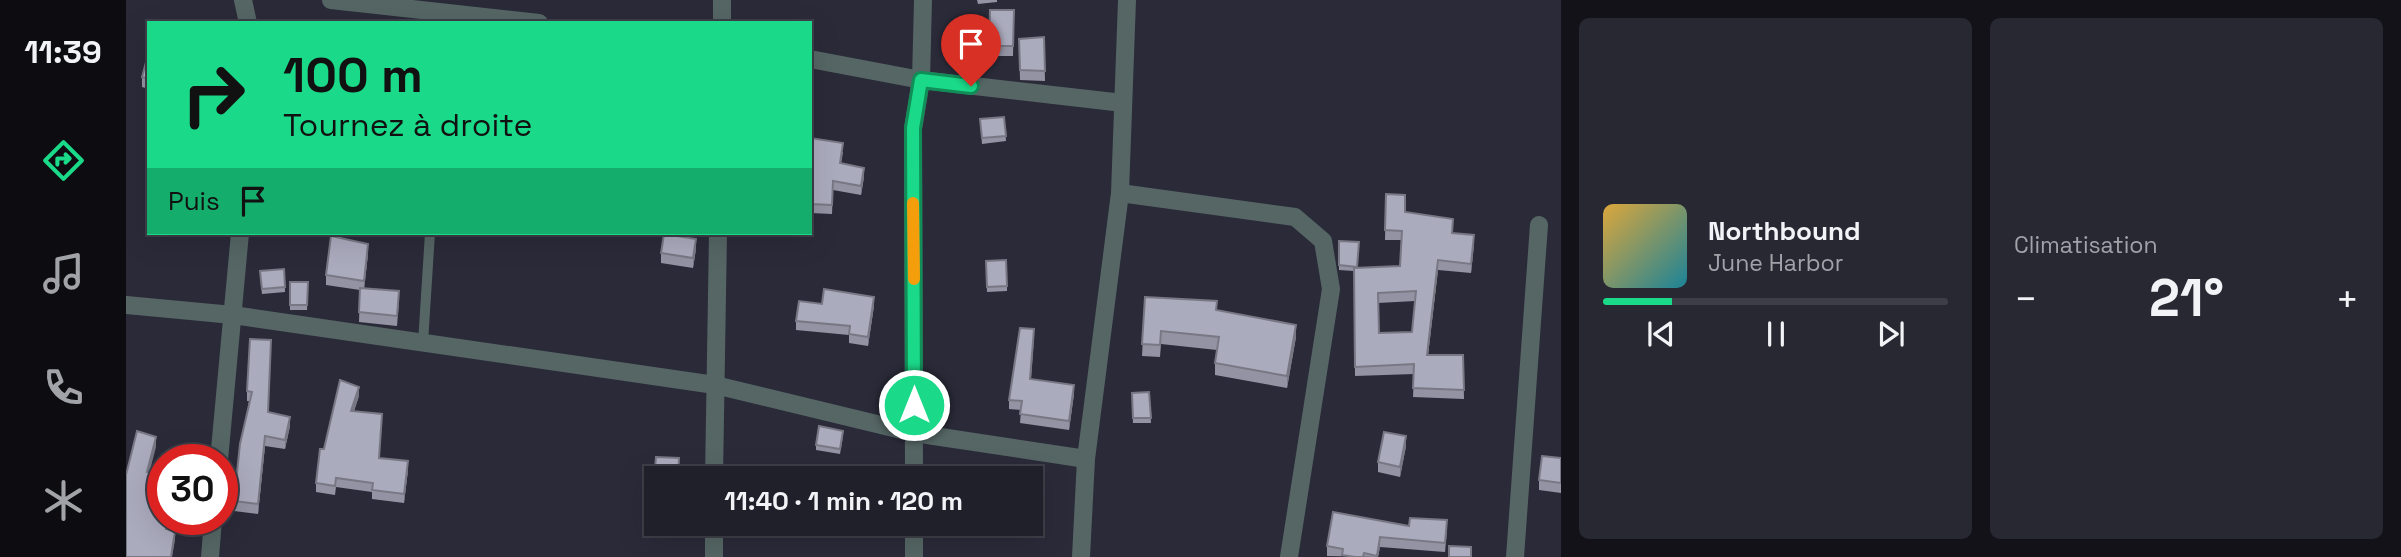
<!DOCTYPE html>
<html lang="fr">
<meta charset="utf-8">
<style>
:root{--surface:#20202b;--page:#282833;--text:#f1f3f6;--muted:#a2a3a9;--line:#3d3e47;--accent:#1ad988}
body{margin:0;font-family:"Space Grotesk",sans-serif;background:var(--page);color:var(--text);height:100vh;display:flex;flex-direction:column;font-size:26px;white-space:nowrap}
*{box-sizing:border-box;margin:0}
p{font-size:23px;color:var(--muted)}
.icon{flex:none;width:38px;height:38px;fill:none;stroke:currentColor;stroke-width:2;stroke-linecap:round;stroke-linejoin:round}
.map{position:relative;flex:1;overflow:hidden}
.details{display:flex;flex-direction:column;gap:18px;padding:18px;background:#121218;width:840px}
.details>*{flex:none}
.guide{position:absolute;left:21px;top:21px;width:665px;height:214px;border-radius:0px;box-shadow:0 7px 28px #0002,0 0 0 2px var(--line);background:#1ad988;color:#111;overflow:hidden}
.speed{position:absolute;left:21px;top:444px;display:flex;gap:14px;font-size:35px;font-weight:700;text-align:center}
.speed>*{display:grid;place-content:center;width:91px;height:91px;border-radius:50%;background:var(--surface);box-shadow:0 7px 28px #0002,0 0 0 2px var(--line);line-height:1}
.speed .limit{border:10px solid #d22;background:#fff;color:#111}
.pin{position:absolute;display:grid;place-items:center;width:60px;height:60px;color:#fff;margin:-72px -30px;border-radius:50% 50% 50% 0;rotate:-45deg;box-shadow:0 0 7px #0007}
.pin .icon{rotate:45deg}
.me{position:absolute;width:77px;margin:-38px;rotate:0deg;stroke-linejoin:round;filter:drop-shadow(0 0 5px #0008)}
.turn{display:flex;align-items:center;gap:24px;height:147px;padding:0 21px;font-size:32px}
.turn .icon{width:91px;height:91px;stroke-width:2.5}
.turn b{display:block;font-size:49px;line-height:60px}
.then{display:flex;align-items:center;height:66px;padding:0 21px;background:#0003;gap:14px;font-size:26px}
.big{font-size:52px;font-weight:600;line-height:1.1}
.details .tile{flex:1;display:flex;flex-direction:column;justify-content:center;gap:10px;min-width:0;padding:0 24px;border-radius:10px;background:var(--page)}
.song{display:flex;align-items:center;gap:21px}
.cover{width:84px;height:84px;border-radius:10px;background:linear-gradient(135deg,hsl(40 70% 55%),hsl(190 70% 35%))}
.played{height:7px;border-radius:4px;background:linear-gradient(90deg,var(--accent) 20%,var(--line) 20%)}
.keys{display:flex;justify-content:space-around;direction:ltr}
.heat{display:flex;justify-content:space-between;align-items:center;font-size:38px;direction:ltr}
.details .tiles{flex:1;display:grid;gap:18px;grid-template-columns:repeat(2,1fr)}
.trip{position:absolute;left:518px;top:466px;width:399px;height:70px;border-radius:0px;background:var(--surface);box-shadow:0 7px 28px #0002,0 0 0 2px var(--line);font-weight:600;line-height:70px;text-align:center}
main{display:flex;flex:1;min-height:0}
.menu{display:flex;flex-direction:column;width:126px;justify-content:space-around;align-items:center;background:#0d0d11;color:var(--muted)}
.menu .icon{width:49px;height:49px}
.menu .current{color:var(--accent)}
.menu b{font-size:32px;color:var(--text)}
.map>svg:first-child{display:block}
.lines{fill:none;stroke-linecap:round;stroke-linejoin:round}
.service{stroke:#556665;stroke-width:10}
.minor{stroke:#556665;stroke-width:18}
.wall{fill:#9393a3;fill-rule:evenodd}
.shaded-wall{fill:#787885}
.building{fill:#ababbe;stroke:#787885;stroke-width:2;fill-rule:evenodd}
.route-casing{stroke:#118d58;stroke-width:18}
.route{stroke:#1ad988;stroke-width:12}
.slow{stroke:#f59e0b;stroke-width:12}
</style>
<main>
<nav class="menu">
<b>11:39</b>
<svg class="icon current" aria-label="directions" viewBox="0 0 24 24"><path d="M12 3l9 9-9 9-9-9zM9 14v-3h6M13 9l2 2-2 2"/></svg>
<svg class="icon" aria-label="music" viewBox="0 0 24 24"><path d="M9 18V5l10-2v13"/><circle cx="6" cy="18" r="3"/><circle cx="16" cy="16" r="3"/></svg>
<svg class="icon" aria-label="phone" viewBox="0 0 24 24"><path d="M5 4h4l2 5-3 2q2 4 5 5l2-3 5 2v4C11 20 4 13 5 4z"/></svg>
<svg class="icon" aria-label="climate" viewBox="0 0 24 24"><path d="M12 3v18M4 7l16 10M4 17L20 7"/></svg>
</nav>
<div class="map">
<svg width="1435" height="557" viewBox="0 0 1435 557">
<rect width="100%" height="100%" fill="#2a2a39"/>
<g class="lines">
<path class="service" d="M297,343L304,233"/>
<g class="minor">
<path d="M117,0L122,23"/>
<path d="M205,0L413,23"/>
<path d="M596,0V23"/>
<path d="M684,59L795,80L997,103"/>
<path d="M994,193L1169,217L1197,241L1205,289L1163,557"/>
<path d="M0,305L107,315L589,385L788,433L960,459"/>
<path d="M93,460L114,233"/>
<path d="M588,478L592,233"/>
<path d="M788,478L787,129L795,80L797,0"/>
<path d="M788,523V557"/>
<path d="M84,557L87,520"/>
<path d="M588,557V523"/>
<path d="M955,557L960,459L994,193L1001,0"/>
<path d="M1389,557L1413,225"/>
</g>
</g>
<g class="wall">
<path d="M851,0H871V2L852,4Z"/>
<path d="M864,10H888L887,56H863Z"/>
<path d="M918,37L919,81L894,80L893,39Z"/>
<path d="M23,56V89L16,87V77Z"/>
<path d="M878,117L880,141L856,144L854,119Z"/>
<path d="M684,138L717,152L715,164L738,177L735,195L707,190L706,214L684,213Z"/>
<path d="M1260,194L1279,213L1327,228V233L1348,244L1345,273L1312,270L1302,355H1337L1338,399L1287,397L1288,374L1229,376L1228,271L1213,270V241L1233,247L1231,268L1274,266L1275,240H1259ZM1289,301L1286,332L1253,333L1252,303Z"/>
<path d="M570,249L567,268L535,263V253Z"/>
<path d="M242,254L238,288L273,301L271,326L233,322L234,290L200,285V275Z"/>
<path d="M860,261L881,286V291L861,292Z"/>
<path d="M158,269L159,292L136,294L134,276Z"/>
<path d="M164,282H182L181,310H164Z"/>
<path d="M1019,297L1091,310L1170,337L1161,388L1089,375V363L1091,350L1035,344L1034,357L1016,356Z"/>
<path d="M696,304L748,306L742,346L723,343V335L670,330V321Z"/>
<path d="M908,338L905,379L948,394L943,430L894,423L895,410L883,409V400Z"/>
<path d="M124,339L143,413L164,426L159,449L139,446L132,514L108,511V501L123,401H121V391Z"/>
<path d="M1023,392L1025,423H1007L1006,393Z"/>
<path d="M233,396L228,411L256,423L253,458L282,470L278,503L246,499V492L210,487L209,495L190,492V483L198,449Z"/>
<path d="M717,436L714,454L690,450V445Z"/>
<path d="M1280,446L1274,477L1252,472V462Z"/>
<path d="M1435,458V493L1413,490V480Z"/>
<path d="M530,478V489H528V479Z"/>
<path d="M1283,526L1321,530L1319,552L1254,547L1252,557L1201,556V546Z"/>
</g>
<g class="shaded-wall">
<path d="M738,168V177L735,195V186Z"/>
<path d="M1348,235V244L1345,273V264Z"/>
<path d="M570,239V249L567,268V258Z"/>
<path d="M242,244V254L238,291V281Z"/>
<path d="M1312,260V270L1301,364V355Z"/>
<path d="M748,297V306L742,346V337Z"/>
<path d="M1170,325V337L1161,388V376Z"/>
<path d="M948,385V394L943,430V421Z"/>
<path d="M233,387V396L225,420V411Z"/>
<path d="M164,417V426L159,449V440Z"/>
<path d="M139,436V446L132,514V504Z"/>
<path d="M1280,436V446L1274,477V467Z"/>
<path d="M30,437V447L21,482V472Z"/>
<path d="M282,461V470L278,503V494Z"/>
<path d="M49,531V540L46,557H45Z"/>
<path d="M1254,537V547L1252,557H1251Z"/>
</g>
<g class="building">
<path d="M864,10H888L887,46H863Z"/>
<path d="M918,37L919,71L894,70L893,39Z"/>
<path d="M22,55L23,56V79L16,77Z"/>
<path d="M878,117L880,136L856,138L854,119Z"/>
<path d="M684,138L717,143L714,163L738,168L735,186L707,181L706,205L684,204Z"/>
<path d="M1260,194L1279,195V212L1327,219L1326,233L1348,235L1345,264L1312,260L1301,355H1337L1338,390L1287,388L1288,364L1229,367L1228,268L1274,266L1276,231L1259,230ZM1290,291L1286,332L1253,333L1252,293Z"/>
<path d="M538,234L570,239L567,258L535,253Z"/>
<path d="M205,236L242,244L238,281L200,275Z"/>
<path d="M1213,241L1233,242L1231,267L1213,265Z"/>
<path d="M880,260L881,286L861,287L860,261Z"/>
<path d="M158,269L159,287L136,289L134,271Z"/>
<path d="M164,282H182L181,305H164Z"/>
<path d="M234,288L273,291L271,316L233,312Z"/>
<path d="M698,289L748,297L742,337L723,334L724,326L670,321L673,301L696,304Z"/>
<path d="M1019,297L1091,301L1090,310L1170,325L1161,376L1089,363L1093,337L1035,331L1034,345L1016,344Z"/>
<path d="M894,328L908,329L904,379L948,385L943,421L894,414L896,401L883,400Z"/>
<path d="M124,339L145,340L142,412L164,417L159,440L139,436L132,504L108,501L114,444L126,392L121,391Z"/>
<path d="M214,380L233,387L225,411L256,414L253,458L282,461L278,494L246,490L247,483L210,478L209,486L190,483L194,449H198Z"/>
<path d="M1023,392L1025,418H1007L1006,393Z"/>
<path d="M693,426L717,431L714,449L690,445Z"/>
<path d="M11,431L30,437L21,472L37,475V520H41L40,529L49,531L45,557H0V475Z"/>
<path d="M1258,432L1280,436L1274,467L1252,462Z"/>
<path d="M1416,456L1435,458V483L1413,480Z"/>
<path d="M530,457L553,458L552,478H530V479H528Z"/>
<path d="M1207,512L1283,526L1284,518L1321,520L1319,543L1254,537L1251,556L1238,553L1237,557H1229L1216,555L1217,549L1201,546Z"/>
<path d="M1323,546L1345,547V557H1323Z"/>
</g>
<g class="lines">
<g class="route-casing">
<path id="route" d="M788,405L787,128L795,80L845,86"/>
</g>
<use href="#route" class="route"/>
<path class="slow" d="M787,203L788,279"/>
</g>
</svg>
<div class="speed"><div class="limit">30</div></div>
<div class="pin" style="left:845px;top:86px;background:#d93025"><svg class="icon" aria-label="arrive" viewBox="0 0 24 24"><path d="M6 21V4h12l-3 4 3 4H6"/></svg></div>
<svg class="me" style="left:788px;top:405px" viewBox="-20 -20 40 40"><circle r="17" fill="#1ad988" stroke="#fff" stroke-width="3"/><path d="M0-11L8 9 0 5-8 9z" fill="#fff"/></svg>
<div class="trip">11:40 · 1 min · 120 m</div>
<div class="guide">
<div class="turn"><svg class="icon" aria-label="right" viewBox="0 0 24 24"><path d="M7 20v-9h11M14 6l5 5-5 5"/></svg><div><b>100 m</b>Tournez à droite</div></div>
<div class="then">Puis<svg class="icon" aria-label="arrive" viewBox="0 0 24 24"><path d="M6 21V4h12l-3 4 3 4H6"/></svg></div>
</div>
</div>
<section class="details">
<div class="tiles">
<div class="tile">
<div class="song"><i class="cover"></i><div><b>Northbound</b><p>June Harbor</p></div></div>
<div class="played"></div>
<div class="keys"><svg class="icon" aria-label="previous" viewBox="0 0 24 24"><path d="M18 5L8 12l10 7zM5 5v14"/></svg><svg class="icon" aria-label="pause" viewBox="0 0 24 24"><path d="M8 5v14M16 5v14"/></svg><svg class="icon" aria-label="next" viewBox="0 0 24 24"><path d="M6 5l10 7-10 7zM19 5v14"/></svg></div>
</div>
<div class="tile"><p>Climatisation</p>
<div class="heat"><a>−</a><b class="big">21°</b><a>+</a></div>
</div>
</div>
</section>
</main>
